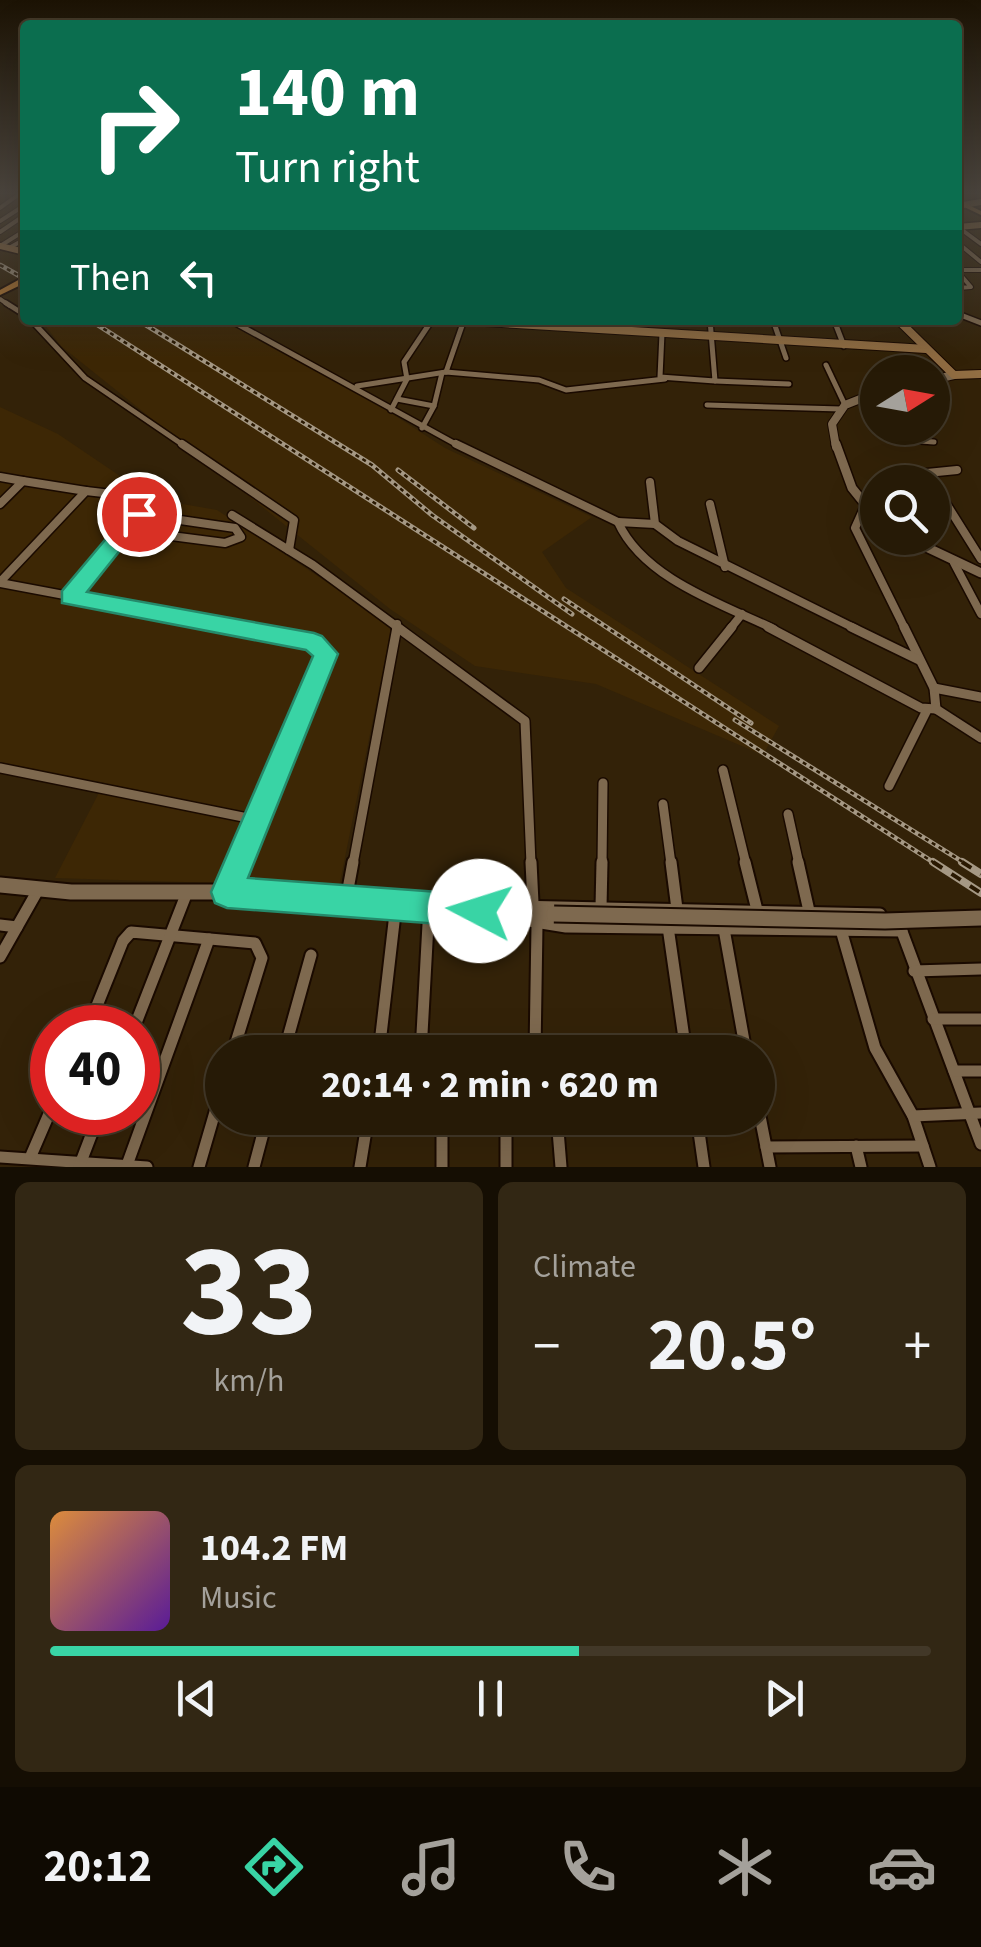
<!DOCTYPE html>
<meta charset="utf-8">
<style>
:root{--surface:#261a06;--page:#322714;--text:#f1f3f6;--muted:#a4a19b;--line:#423828;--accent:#39d4a5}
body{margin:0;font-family:"Source Sans 3",sans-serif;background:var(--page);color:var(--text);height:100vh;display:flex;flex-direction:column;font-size:38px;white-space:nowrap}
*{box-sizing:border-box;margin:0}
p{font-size:32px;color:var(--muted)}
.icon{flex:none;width:55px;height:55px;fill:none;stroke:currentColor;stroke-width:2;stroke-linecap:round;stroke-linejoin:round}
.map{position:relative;height:1167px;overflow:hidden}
.sheet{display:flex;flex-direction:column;gap:15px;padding:15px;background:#150e03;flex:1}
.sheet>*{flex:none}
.banner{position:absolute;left:20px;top:20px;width:942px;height:305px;border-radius:10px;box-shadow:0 10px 40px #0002,0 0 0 2px var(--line);background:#0b6e4f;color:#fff;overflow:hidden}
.needle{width:65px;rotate:79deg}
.tools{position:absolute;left:860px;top:355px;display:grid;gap:20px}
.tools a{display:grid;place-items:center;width:90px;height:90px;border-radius:50%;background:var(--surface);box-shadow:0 10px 40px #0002,0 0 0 2px var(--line);font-size:50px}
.speed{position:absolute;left:30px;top:1005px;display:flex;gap:20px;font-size:50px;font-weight:700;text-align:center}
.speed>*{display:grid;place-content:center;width:130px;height:130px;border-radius:50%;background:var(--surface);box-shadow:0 10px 40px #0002,0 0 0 2px var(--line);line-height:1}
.speed .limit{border:15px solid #d22;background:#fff;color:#111}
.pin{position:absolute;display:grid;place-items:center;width:85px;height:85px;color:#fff;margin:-42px;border:5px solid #fff;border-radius:50%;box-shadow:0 2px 10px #0007}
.me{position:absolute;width:110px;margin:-55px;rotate:275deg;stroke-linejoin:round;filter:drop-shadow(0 0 8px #0008)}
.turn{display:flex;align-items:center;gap:35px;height:210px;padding:0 50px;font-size:45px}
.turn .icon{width:130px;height:130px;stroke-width:2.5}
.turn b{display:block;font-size:70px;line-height:85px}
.then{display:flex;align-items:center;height:95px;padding:0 50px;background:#0003;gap:20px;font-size:38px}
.big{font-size:75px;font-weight:700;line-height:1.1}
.sheet .card{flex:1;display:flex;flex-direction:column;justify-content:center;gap:15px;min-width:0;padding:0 35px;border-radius:15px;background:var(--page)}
.sheet .dial{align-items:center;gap:0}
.dial b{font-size:130px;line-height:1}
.song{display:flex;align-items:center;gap:30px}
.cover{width:120px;height:120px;border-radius:15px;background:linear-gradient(135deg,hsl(30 70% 55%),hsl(270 70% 35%))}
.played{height:10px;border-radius:5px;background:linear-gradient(90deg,var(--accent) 60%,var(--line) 60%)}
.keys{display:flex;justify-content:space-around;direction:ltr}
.heat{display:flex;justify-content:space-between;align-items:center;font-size:55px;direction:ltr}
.sheet .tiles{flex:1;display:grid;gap:15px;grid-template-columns:1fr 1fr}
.card:last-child{grid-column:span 2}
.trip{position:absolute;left:205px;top:1035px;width:570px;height:100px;border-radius:50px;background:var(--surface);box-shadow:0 10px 40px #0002,0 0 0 2px var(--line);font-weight:700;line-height:100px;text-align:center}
.menu{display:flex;height:160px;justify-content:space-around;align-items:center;background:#0f0a02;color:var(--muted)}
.menu .icon{width:70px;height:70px}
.menu .selected{color:var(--accent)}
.menu b{font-size:45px;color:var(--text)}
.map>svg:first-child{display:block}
.built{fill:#3d2705}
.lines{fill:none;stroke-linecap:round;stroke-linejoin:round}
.minor-far4-casing{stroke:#1a0a00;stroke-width:6}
.minor-far3-casing{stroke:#1a0a00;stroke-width:8}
.minor-far2-casing{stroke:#1a0a00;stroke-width:11}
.minor-far1-casing{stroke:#1a0a00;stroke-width:12}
.minor-casing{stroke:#1a0a00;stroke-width:15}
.tertiary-far2-casing{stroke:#1a0a00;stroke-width:10}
.tertiary-far1-casing{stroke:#1a0a00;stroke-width:12}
.tertiary-casing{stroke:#1a0a00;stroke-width:19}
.secondary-far1-casing{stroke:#1a0a00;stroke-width:9}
.secondary-casing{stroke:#1a0a00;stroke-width:10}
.primary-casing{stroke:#1a0a00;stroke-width:4}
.trunk-casing{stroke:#1a0a00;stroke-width:4}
.minor-far4{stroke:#7e694f;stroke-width:4}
.minor-far3{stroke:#7e694f;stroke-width:5}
.minor-far2{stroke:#7e694f;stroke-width:8}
.minor-far1{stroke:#7e694f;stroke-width:9}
.minor{stroke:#7e694f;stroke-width:11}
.tertiary-far2{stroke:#7e694f;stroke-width:8}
.tertiary-far1{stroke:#7e694f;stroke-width:9}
.tertiary{stroke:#7e694f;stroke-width:15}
.secondary-far1{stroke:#926e43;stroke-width:6}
.secondary{stroke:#926e43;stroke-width:8}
.primary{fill:#a57338;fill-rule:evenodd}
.trunk{fill:#b27630;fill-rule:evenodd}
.rail-far1-casing{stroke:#a59884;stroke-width:5}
.rail-casing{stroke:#a59884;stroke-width:8}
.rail-far1{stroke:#291801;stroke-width:2.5;stroke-dasharray:4;stroke-linecap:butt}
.rail{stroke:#291801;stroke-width:4;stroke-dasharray:11;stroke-linecap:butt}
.tertiary-bridge-casing{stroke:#1a0a00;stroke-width:19;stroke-linecap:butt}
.tertiary-bridge{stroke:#7e694f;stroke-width:15}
.route{fill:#39d4a5;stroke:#258a6b;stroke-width:2.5}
</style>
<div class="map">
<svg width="981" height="1167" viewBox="0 0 981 1167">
<rect width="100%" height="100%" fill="#332208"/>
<g class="built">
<path d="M41,320H226L360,393L445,448L592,517L542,552L566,588L779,726L763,755L596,684L475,666L390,609L61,346Z"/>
<path d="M0,407L58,434L154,499L217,510L392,625L339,887L55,878L104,783L0,764Z"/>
</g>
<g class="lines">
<g class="minor-far4-casing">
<g id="minor-far4">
<path d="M0,208L18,195"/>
<path d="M0,221L25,205"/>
<path d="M958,227L981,244"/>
<path d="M0,232L25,215"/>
<path d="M958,243L981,262"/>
<path d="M0,246L24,231"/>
<path d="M9,248L25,239"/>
<path d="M958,270H981"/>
<path d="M958,272L971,287L958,288"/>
<path d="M0,299L10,306"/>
</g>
</g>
<g class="minor-far3-casing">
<g id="minor-far3">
<path d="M6,303L25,315"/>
<path d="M958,314L981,323"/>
<path d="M31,320L85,378L186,447"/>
<path d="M230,320L461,447"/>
<path d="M773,320L786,358"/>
<path d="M834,320L844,346"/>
<path d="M662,333L660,377L715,381L710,320"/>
<path d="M826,365L845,405"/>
<path d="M446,372L464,320"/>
<path d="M715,381L789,384"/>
<path d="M357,386L446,372L539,380L566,390L665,379"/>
<path d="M397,399L434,406"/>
<path d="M707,405L841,409"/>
<path d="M391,410L407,379L404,362L432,320"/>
<path d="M422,428L434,406L442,373"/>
<path d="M897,428L907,440L934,442"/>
</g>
</g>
<g class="minor-far2-casing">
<g id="minor-far2">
<path d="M182,444L294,520L289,550"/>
<path d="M456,444L618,522C643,578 721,604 774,629"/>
<path d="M957,470L927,473L981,559"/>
<path d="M0,477L23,481L0,504"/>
<path d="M23,481L86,491"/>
<path d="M650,482L655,524L678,541L856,629"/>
<path d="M710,504L725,567"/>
<path d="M864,508L855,528L905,629"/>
<path d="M232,515L313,565L400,629"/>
<path d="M618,522L655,524"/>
<path d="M125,530L225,543L241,537L235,528L139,514"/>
<path d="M954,563L981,614"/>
<path d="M0,582L86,491L146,498L139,514L70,597"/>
<path d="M0,583L245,629"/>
<path d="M396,629L397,624"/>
<path d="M730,629L742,614"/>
</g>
</g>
<g class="minor-far1-casing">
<g id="minor-far1">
<path d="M232,627L314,642L326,654L238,864"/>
<path d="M397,627L525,721L531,864"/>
<path d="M768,627L921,708L936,709L934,688L904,627"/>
<path d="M851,627L919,660"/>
<path d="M699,668L732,627"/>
<path d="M934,688L981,697"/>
<path d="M936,709L981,738"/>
<path d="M0,768L258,820"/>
<path d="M723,770L746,864"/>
<path d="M889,786L927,710"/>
<path d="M663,804L671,864"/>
<path d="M788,814L799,864"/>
<path d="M353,864L397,627"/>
<path d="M602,864L603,783"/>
</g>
</g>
<g class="minor-casing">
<g id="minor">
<path d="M531,862L533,903"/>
<path d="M671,862L677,909"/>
<path d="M745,862L757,910"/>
<path d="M798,862L809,911"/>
<path d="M227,892L240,862"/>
<path d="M346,900L353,862"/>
<path d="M514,906L880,914"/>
<path d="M601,907L602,862"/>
<path d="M504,917L566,927L902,931"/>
<path d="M0,925L17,927"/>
<path d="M668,927L686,1052"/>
<path d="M724,929L746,1052"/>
<path d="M901,929L981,1144"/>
<path d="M841,930L875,1048L913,1116L930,1167"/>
<path d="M0,957L38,890"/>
<path d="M914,971L981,969"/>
<path d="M933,1019H981"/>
<path d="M88,1028L123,941L131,932L255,943L262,958L233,1052"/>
<path d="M134,1028L186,895"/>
<path d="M284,1052L311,955"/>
<path d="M379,1052L396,905"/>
<path d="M421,1052L429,906"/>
<path d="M535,1052L537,925"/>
<path d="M954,1071H981"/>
<path d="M758,1106L770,1167"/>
<path d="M913,1116L981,1113"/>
<path d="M442,1118V1167"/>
<path d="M506,1118V1167"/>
<path d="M557,1118L561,1167"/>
<path d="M697,1118L704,1167"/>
<path d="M856,1146L861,1167"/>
<path d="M766,1147L923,1146"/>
<path d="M0,1157L147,1167"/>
<path d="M30,1158L52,1107"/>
<path d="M127,1165L209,939"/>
<path d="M79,1167L100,1112"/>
<path d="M199,1167L222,1088"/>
<path d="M254,1167L267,1118"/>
<path d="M360,1167L368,1118"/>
</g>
</g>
<g class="tertiary-far2-casing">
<g id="tertiary-far2">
<path d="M932,380L954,375"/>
<path d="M836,447L832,424L845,405L878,392"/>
</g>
</g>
<g class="tertiary-far1-casing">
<g id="tertiary-far1">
<path d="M836,444L852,488L878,520"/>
<path d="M907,538L981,573"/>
</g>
</g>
<g class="tertiary-casing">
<path id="tertiary" d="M0,885L71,892H227L554,914"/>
</g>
<g class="secondary-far1-casing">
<g id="secondary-far1">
<path d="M963,205L981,202"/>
<path d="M958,227L981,225"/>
<path d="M0,246L25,252"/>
</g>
</g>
<g class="secondary-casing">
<g id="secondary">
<path d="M452,320L926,349"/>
<path d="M898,320L954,375L981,374"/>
</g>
</g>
<g class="primary-casing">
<path id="primary" d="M958,200L981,211V215L958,204Z"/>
</g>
<g class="trunk-casing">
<path id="trunk" d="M22,278H25V283L0,295V290Z"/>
</g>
<use href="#minor-far4" class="minor-far4"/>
<use href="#minor-far3" class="minor-far3"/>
<use href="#minor-far2" class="minor-far2"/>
<use href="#minor-far1" class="minor-far1"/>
<use href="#minor" class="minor"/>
<use href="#tertiary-far2" class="tertiary-far2"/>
<use href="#tertiary-far1" class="tertiary-far1"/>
<use href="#tertiary" class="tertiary"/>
<use href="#secondary-far1" class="secondary-far1"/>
<use href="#secondary" class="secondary"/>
<use href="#primary" class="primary"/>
<use href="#trunk" class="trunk"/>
<g class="rail-far1-casing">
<g id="rail-far1">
<path d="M0,265L25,279"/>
<path d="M90,320L936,864"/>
<path d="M138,320L372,465L432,515L572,614"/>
<path d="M398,470L474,528"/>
<path d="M564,599L751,723"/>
<path d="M735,720L966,864"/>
</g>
</g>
<g class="rail-casing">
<g id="rail">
<path d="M933,862L981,893"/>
<path d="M962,862L981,874"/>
</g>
</g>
<use href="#rail-far1" class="rail-far1"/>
<use href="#rail" class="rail"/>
<g class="tertiary-bridge-casing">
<path id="tertiary-bridge" d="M554,914L885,921L981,918"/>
</g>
<use href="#tertiary-bridge" class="tertiary-bridge"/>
</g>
<linearGradient id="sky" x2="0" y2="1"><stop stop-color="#1c1304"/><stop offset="0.54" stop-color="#4a443d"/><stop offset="1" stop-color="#4a443d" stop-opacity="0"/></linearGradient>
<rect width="981" height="358" fill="url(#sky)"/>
<path class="route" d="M139,507L149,514L87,592L314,633L322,636L338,654L248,878L480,895L492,900L496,911L492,922L480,927L227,908L215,903L211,892L313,656L306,650L62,603V591L131,509Z"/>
</svg>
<div class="tools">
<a><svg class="needle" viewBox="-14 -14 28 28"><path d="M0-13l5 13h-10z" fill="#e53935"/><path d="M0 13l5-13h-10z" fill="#a4a19b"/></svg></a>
<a><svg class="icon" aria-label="search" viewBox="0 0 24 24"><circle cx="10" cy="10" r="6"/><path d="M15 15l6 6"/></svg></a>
</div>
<div class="speed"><div class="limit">40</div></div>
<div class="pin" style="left:139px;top:514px;background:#d93025"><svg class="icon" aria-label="arrive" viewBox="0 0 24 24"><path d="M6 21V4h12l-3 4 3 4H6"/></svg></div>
<svg class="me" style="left:480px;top:911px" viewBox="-20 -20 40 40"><circle r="19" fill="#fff"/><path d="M0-13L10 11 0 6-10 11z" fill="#39d4a5"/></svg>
<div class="trip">20:14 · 2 min · 620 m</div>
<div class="banner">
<div class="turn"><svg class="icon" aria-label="right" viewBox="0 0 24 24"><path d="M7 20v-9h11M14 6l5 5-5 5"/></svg><div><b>140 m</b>Turn right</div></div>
<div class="then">Then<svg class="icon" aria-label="left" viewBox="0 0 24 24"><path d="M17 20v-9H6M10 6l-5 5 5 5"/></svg></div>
</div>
</div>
<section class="sheet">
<div class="tiles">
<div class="card dial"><b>33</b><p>km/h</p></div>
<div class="card"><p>Climate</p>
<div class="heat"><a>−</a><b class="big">20.5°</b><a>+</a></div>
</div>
<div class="card">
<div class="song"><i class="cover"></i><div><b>104.2 FM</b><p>Music</p></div></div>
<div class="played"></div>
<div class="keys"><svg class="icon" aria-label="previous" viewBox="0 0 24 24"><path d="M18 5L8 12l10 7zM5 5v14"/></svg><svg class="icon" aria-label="pause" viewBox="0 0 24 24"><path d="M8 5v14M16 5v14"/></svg><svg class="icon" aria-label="next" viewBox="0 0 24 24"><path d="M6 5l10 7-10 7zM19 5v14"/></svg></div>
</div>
</div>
</section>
<nav class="menu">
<b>20:12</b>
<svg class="icon selected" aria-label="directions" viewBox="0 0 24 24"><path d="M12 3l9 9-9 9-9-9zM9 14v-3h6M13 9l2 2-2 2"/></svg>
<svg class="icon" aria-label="music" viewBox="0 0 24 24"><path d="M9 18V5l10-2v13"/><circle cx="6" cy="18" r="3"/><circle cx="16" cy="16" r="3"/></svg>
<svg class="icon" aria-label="phone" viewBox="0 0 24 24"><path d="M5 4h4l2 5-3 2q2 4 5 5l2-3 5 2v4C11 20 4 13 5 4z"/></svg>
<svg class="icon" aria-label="climate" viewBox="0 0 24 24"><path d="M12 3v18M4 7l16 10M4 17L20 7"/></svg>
<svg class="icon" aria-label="car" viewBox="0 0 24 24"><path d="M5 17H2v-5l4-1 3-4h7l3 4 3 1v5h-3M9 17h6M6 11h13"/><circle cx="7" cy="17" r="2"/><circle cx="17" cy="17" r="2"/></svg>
</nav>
